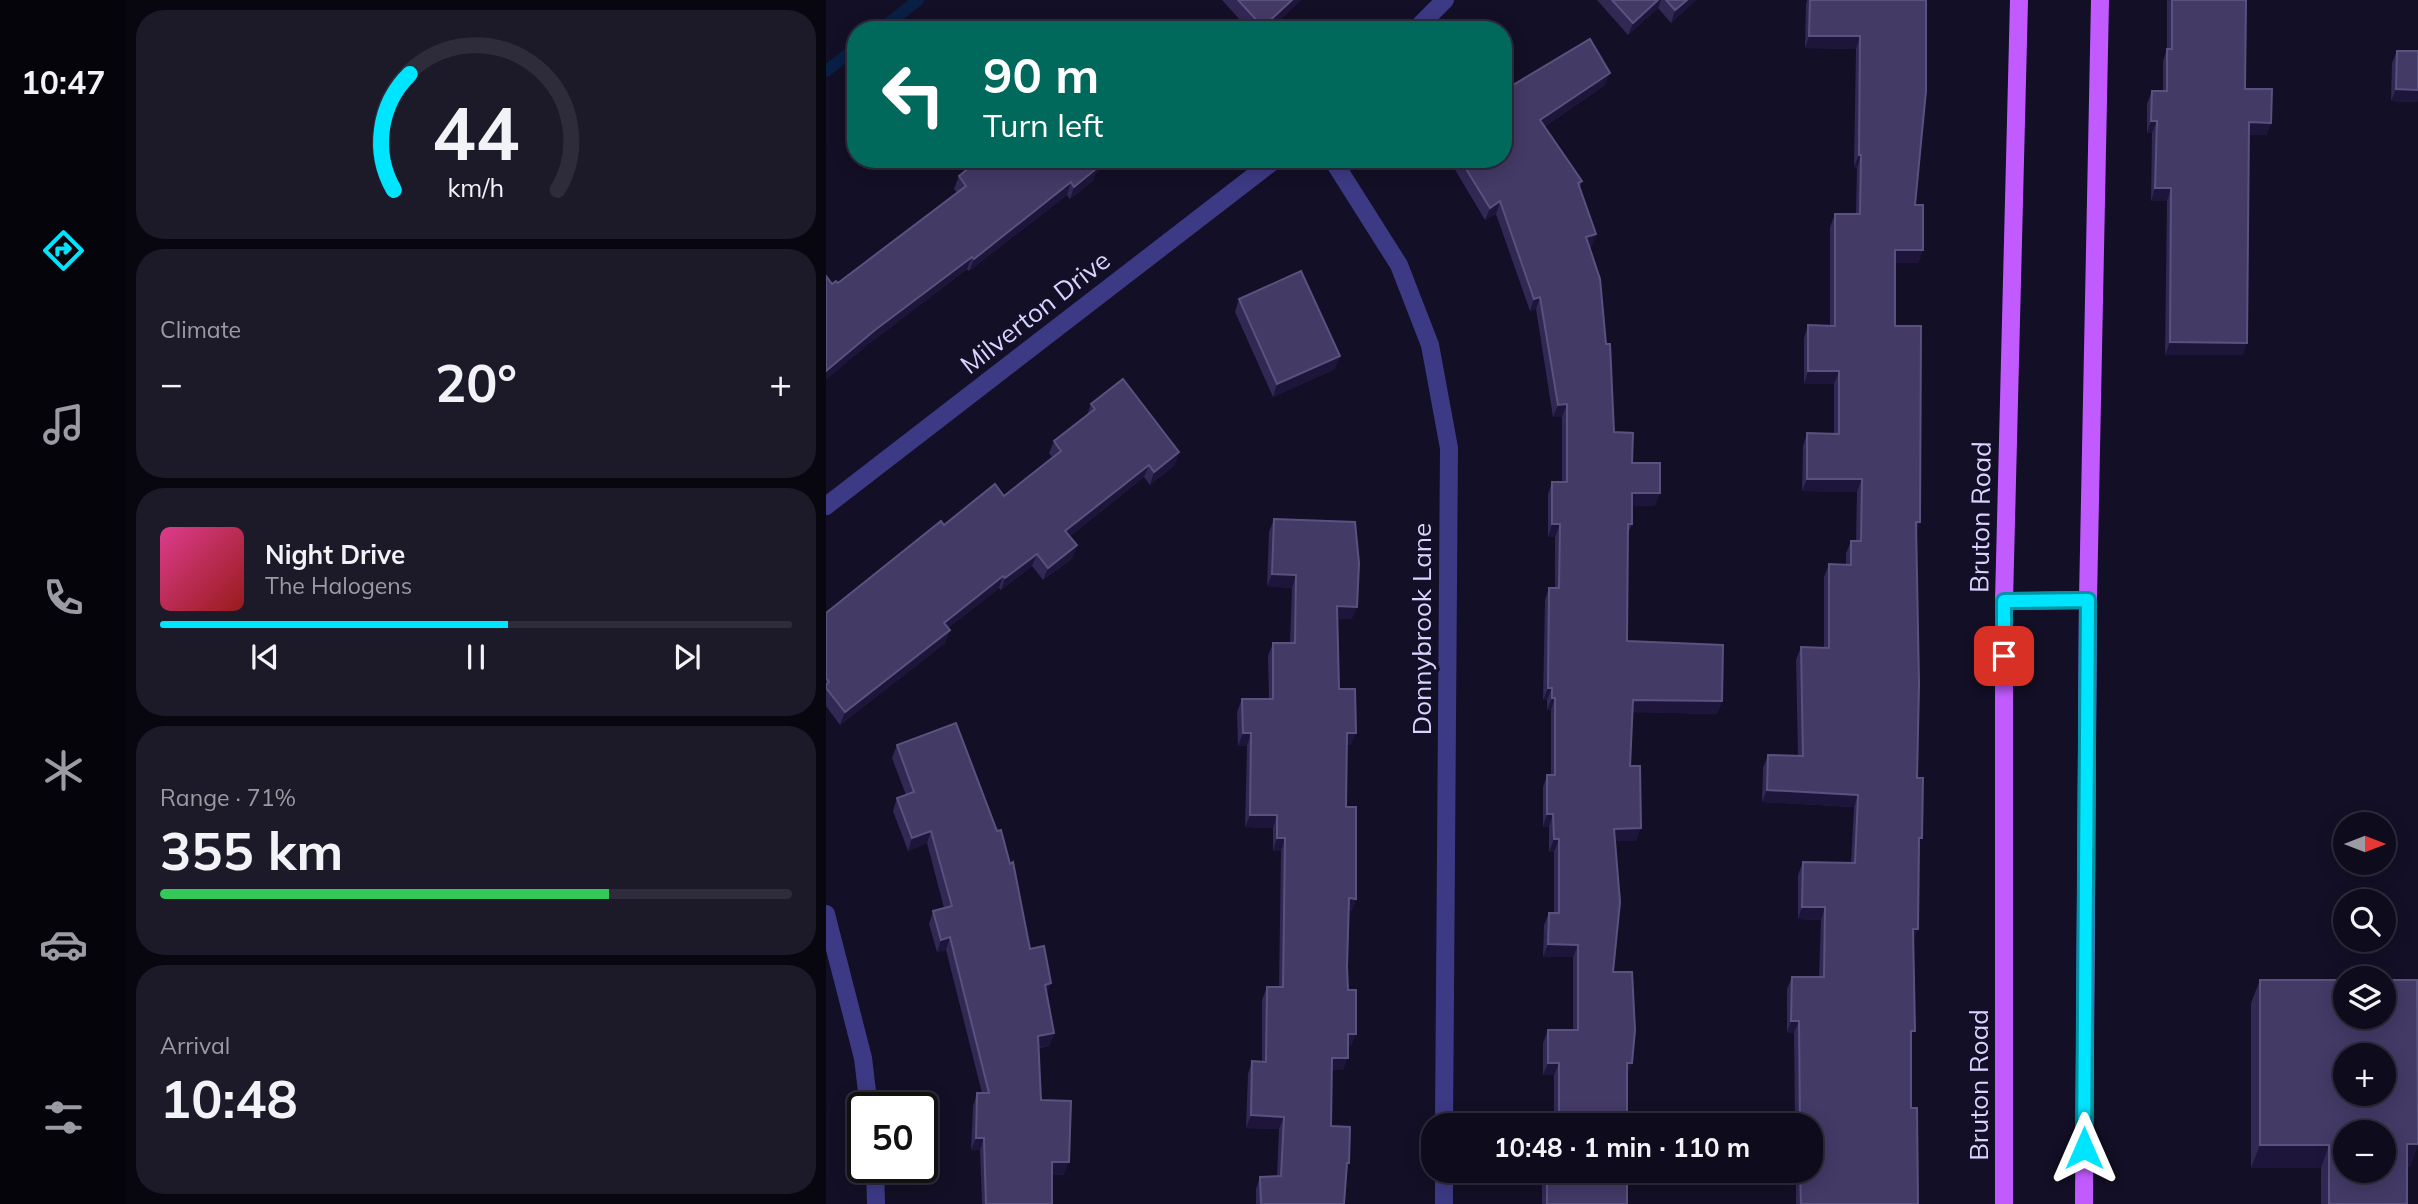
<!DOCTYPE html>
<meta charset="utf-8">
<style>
:root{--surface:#0e0b1c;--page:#1c1929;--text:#f1f3f6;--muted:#9b9ba3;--line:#2e2b3b;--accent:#00e5ff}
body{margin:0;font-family:Mulish,sans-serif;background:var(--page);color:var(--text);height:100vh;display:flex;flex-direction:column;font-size:26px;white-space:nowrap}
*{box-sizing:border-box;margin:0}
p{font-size:23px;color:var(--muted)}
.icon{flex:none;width:38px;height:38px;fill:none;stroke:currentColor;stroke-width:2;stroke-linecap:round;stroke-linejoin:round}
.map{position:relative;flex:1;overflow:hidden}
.side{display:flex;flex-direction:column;gap:10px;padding:10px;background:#08060f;width:700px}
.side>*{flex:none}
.guide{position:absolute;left:21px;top:21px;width:665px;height:147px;border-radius:28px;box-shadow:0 4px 18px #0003,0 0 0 2px var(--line);background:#00695c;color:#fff;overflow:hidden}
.needle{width:46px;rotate:90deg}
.buttons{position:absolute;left:1507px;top:812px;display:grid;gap:14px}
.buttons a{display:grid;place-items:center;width:63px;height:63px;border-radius:50%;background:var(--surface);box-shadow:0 4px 18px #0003,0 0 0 2px var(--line);font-size:35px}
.speed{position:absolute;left:21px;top:1092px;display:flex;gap:14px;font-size:35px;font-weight:700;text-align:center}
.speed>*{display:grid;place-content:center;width:91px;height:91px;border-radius:50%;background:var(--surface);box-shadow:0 4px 18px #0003,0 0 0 2px var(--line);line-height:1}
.speed .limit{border:4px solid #111;border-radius:10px;background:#fff;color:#111}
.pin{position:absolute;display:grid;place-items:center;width:60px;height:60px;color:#fff;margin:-30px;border-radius:14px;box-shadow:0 4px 10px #0006}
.me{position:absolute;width:77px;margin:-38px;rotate:0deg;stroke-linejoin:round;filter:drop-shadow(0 0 5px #0008)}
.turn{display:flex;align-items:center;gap:24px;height:147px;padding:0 21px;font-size:32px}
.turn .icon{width:91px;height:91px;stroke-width:2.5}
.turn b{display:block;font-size:49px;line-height:60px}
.big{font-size:52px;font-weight:700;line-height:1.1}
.side .widget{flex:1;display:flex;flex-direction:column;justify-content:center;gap:10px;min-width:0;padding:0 24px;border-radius:28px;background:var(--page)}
.side .dial{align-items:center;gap:0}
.dial svg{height:182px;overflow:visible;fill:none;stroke:var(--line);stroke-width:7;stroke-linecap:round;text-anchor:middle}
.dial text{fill:var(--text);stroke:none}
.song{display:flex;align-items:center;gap:21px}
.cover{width:84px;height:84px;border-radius:10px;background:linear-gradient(135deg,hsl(330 70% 55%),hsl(0 70% 35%))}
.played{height:7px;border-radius:4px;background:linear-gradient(90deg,var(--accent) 55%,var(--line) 55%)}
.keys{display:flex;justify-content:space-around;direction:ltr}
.heat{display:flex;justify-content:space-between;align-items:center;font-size:38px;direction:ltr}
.charge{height:10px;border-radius:5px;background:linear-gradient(90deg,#34c759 71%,var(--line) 0)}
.trip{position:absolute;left:595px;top:1113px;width:402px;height:70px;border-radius:28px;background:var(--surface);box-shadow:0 4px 18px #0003,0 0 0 2px var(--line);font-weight:700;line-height:70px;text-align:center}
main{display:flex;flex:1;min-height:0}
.dock{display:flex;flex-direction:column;width:126px;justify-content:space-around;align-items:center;background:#06040b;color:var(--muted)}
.dock .icon{width:49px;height:49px}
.dock .selected{color:var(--accent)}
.dock b{font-size:32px;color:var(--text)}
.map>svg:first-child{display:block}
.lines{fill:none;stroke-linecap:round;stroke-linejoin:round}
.stream{stroke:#0a1f44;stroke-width:12}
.minor{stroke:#3d3a85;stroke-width:18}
.major{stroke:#c25bff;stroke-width:18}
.wall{fill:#312854}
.shaded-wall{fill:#1d163a}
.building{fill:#433a66;stroke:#5a527e;stroke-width:2;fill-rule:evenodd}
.route-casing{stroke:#0095a6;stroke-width:18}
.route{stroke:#00e5ff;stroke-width:12}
.labels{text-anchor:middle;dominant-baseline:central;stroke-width:7;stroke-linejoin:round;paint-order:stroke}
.street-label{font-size:26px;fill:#d9d4ff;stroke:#130f26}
</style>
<main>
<nav class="dock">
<b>10:47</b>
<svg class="icon selected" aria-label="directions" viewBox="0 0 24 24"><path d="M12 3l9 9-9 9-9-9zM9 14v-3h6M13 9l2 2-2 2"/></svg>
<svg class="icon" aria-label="music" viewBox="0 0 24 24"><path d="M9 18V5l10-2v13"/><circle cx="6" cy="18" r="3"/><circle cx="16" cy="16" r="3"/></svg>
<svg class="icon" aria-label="phone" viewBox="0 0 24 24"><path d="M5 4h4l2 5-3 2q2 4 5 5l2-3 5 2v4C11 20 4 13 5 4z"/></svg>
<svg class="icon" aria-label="climate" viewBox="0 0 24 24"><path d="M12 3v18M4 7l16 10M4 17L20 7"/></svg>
<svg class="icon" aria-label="car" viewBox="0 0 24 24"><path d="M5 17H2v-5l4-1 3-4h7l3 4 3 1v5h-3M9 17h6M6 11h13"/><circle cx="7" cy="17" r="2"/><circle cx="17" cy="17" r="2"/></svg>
<svg class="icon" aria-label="filters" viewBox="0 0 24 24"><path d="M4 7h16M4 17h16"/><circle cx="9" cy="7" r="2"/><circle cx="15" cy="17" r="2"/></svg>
</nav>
<section class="side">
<div class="widget dial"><svg viewBox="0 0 100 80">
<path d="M14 69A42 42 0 1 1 86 69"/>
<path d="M14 69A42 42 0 0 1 21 18" stroke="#00e5ff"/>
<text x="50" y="56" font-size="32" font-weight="700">44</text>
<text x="50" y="72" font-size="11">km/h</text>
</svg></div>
<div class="widget"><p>Climate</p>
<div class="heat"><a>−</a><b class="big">20°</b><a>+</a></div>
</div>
<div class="widget">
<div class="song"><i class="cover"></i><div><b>Night Drive</b><p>The Halogens</p></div></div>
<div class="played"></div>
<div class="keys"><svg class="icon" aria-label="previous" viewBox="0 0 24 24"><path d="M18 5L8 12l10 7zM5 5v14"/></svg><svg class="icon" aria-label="pause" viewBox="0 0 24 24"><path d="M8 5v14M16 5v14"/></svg><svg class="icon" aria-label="next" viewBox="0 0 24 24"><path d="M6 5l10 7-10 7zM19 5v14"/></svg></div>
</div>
<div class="widget"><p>Range · 71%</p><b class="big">355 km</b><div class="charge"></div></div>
<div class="widget"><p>Arrival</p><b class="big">10:48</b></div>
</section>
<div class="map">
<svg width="1592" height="1204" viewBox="0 0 1592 1204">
<rect width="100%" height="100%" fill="#130f26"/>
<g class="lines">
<g class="stream">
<path d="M54,30L92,0"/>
<path d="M0,71L30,48"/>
</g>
<g class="minor">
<path d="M589,30L619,0"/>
<path d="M506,159L573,265L604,345L623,448L618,1125"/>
<path d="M0,506L450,159"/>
<path d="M0,914L37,1058L43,1108"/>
<path d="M49,1167L50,1204"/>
<path d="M618,1204V1171"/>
</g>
<g class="major">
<path d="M1178,601L1262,600"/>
<path d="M1178,1204V601L1193,0"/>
<path d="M1258,1204L1262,600L1274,0"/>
</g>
</g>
<g class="wall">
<path d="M396,0H475L443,30H423Z"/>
<path d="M771,0H870L845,23L832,8L802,35Z"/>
<path d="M981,0H1100L1089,205L1097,250L1092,263H1069V326L1094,522L1090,533L1091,778L1093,847L1088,941L1085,1042V1108L1092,1204H970V1171H985V1125H969L968,1033H961V989L966,977H993L995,920L972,919V875L977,862L1025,863L1028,807L936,802L937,768L942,755L972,756L970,660L975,647L998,648V577L1003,564H1020V553L1025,541H1030L1031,492L976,491L977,446L981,433H1008V384H978V338L982,325L1004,326V227L1009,214H1030L1031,168L1028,167L1030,49L979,48L980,4Z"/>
<path d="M1341,0H1420L1419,89L1445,123L1440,135H1423L1417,355H1339L1341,201H1325L1326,133H1321V104L1326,91H1337V61L1341,49Z"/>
<path d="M1571,51H1592V102L1565,101L1566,63Z"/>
<path d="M779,85L718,127L756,181L754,187L766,247H763L788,432L806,463L829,506H806V524L802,533L801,641L896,701L891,714L806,712L804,766L810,841H789L787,972L806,1063L801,1075V1125H728V1075H717V1043L722,1030H747V957H717L718,925L723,913H728V852H723V827H717V787L721,775H725V710H721V700H717L719,600L723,588H729V537H722V494L726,482H736V417H727L710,309L704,311L670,214L659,220L628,168L631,159H677V91Z"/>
<path d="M154,159H286L269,174L267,181L244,199L241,195L143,271L141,269L44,343L6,284L12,283L131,193L128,189L133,176Z"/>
<path d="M413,299L509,369L447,397L409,312Z"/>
<path d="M265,404L349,465L324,485L318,477L244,536L247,558L217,580L206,566L175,590L173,588L122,628L124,630L119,643L14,725L0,706V613L118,525L178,496L226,457L223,453L228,441L261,415Z"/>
<path d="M448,519L526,619H512L513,689L525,745H521L520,807L526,911H523L521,967L522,990L530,1034L525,1046H522L517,1070H506L505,1126L520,1171L518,1204H430V1189L434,1177L451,1176L453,1129L420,1128L422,1074L426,1061L436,1062V1000L441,987H453L455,851H447V828L419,827L421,746H412L411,712L416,699H443L442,656L447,643H464L466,588L441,586L443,532Z"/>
<path d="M71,745L204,949L221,995L228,1033L223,1046L213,1048L215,1100L238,1175L226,1174V1204H156L154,1150H145L147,1106L151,1093H156L120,950L111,952L103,924L107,911L118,908L101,843L82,851L67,811L71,798L80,795L66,758Z"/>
<path d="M1434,980L1592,1144L1584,1167H1581V1204H1495V1168H1425V1003Z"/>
<rect x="716" y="1171" width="85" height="33"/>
</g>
<g class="shaded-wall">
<path d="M466,0H475L443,30H436L437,27Z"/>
<path d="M832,0H835L832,8L802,35L807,23Z"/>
<path d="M861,0H870L845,23L849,10Z"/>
<path d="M983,36H1034L1030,49L979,48Z"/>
<path d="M784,73L779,85L709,133L714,120Z"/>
<path d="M1570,89L1592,90V102L1565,101Z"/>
<path d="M1325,121H1331L1326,133H1321Z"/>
<path d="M1423,122L1445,123L1440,135H1418Z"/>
<path d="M1033,155H1035L1031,168L1028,167Z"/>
<path d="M277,159H286L269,174L267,181L244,199L248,187Z"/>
<path d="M245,182L241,195L143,271L148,259Z"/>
<path d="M1329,188H1345L1341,201H1325Z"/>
<path d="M674,201L670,214L659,220L664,208Z"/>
<path d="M770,234L766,247L755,250L760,237Z"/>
<path d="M1069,250H1097L1092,263H1065Z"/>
<path d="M146,257L141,269L44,343L0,380V371L49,330Z"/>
<path d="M714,297L710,309L704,311L708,299Z"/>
<path d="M1344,342L1421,343L1417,355H1339Z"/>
<path d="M514,356L509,369L447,397L451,384Z"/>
<path d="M982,371H1013L1008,384H978Z"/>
<path d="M741,404L736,417H727L732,405Z"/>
<path d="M353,452L349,465L324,485L328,472Z"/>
<path d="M323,465L318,477L235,543L239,531Z"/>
<path d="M981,479H1036L1031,492L976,491Z"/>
<path d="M806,493H834L829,506H801Z"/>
<path d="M1090,522H1094L1089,535Z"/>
<path d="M726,524H734L729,537H722Z"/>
<path d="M251,545L247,558L217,580L222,568Z"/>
<path d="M211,554L206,566L175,590L179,578Z"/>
<path d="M446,574L470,575L466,588L441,586Z"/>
<path d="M177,576L173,588L113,635L118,623Z"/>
<path d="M511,606L531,607L526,619H507Z"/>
<path d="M124,630L119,643L14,725L19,712Z"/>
<path d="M722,688H726L721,700H717Z"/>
<path d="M726,698H729L725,710H721Z"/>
<path d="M807,700L896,701L891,714L802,712Z"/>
<path d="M417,733H425L421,746H412Z"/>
<path d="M521,733H530L525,745H516Z"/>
<path d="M941,790L1032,795L1028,807L936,802Z"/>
<path d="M721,814H727L723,827H717Z"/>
<path d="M424,815H451L447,828L419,827Z"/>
<path d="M815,828L810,841H784L788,829Z"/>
<path d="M105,831L101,843L82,851L86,838Z"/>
<path d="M451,838H459L455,851H447Z"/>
<path d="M728,839H733L728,852H723Z"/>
<path d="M523,898L530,899L526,911H519Z"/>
<path d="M976,907H999L995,920L972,919Z"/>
<path d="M1087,929H1092L1087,942Z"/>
<path d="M124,937L120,950L111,952L115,940Z"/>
<path d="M722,944L752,945L747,957H717Z"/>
<path d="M225,983L220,996L219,985Z"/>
<path d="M965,1021H973L968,1033H961Z"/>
<path d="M228,1033L223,1046L207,1048L212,1036Z"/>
<path d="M522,1034H530L525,1046H518Z"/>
<path d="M506,1058H522L517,1070H502Z"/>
<path d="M722,1063H733L728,1075H717Z"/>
<path d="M801,1063H806L802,1075H796Z"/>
<path d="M425,1115L458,1117L453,1129L420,1128Z"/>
<path d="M150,1138H158L154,1150H145Z"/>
<path d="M1581,1144H1592L1584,1167H1573Z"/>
<path d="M1434,1145H1503L1495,1168H1425Z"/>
<path d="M226,1162H243L238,1175L221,1174Z"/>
</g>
<g class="building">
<path d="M412,0H466L437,27Z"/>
<path d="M786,0H832L807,23Z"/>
<path d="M840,0H861L849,10Z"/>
<path d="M984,0H1100V91L1089,205H1097V250H1069V326H1095L1094,522H1090L1093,684L1091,778H1097L1096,838H1093L1092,929H1087L1089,1031H1085V1108H1091L1092,1204H975L974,1171H985V1125H974L973,1021H965L966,977H998L999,907H976L977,862L1029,863L1032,795L941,790L942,755L977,756L975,647L1003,648V564L1025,565V541H1035L1036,479H981V433L1013,434V371H982V325L1009,326V214H1034L1035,155H1033L1034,36H983Z"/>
<path d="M1346,0H1420L1419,89H1446L1445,123L1423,122L1421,343L1344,342L1345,188H1329L1331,121H1325L1326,91H1341V49H1346Z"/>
<path d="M764,39L784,73L714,120L756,181L752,183L770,234L760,237L774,279L780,344H784L788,432L807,433L806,463H834V493H806V524H802L801,641L897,645L896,701L807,700L804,766H814L815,828L788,829L794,902L787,972H806L809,1030L806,1063H801V1125H733V1063H722V1030H752V945L722,944L723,913H733V839H728L727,814H721V775H729V698H726V688H722L723,588H733L734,524H726V482H741V404L732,405L714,297L708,299L674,201L664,208L634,159H677V91Z"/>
<path d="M1571,51H1592V90L1570,89Z"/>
<path d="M154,159H277L269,166L271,168L248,187L245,182L148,259L146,257L49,330L0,371V276L6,284L10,281L12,283L140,186L133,176Z"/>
<path d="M475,271L514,356L451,384L413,299Z"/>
<path d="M297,379L353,452L328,472L323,465L239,531L251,545L222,568L211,554L179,578L177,576L118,623L124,630L19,712L0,688V685L3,682L0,678V613L115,521L118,525L169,484L178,496L235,451L228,441L269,409L265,404Z"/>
<path d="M448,519L529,522L533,563L531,607L511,606L513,689H529L530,733H521L520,807H530V899L523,898L521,967L522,990H530V1034H522V1058H506L505,1126L524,1127L523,1163H521L518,1204H435L434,1177L455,1176L458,1117L425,1115L426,1061L440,1062L441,987H457L459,838H451V815H424L425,733H417L416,699H447V643H469L470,575L446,574Z"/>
<path d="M130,723L171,831L175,830L184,864L187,862L204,949L218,946L225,983L219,985L228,1033L212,1036L215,1100L245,1101L243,1162H226V1204H160L158,1138H150L151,1093H163L124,937L115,940L107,911L126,906L105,831L86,838L71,798L88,792L71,745Z"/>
<path d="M1434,980H1519V1017H1558V980H1591L1592,1144H1581V1204H1503V1145H1434ZM1519,1055H1558V1094H1519ZM1519,1132H1558V1171H1519Z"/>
<rect x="721" y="1171" width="80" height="33"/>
</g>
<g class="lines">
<g class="route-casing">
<path id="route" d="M1178,656V601L1262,600L1258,1148"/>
</g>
<use href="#route" class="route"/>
</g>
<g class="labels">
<g class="street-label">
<text transform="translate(209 312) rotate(-38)">Milverton Drive</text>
<text transform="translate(1154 517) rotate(-89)">Bruton Road</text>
<text transform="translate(595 629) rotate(-90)">Donnybrook Lane</text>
<text transform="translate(1152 1085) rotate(-90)">Bruton Road</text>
</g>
</g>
</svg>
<div class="buttons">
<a><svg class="needle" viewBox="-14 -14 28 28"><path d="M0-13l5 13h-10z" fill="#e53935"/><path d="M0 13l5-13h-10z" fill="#9b9ba3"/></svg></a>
<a><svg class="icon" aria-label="search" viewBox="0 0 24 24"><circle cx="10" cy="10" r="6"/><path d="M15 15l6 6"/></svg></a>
<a><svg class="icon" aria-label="layers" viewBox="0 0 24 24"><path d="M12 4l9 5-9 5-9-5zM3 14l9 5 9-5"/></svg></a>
<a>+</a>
<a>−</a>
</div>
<div class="speed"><div class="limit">50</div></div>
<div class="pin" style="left:1178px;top:656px;background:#d93025"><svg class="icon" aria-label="arrive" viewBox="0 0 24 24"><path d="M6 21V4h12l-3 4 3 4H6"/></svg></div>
<svg class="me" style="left:1258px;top:1148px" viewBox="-20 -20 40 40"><path d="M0-17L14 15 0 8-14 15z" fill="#00e5ff" stroke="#fff" stroke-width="4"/></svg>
<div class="trip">10:48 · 1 min · 110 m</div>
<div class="guide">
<div class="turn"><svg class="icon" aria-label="left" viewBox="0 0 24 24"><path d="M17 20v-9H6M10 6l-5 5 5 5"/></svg><div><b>90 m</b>Turn left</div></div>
</div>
</div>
</main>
